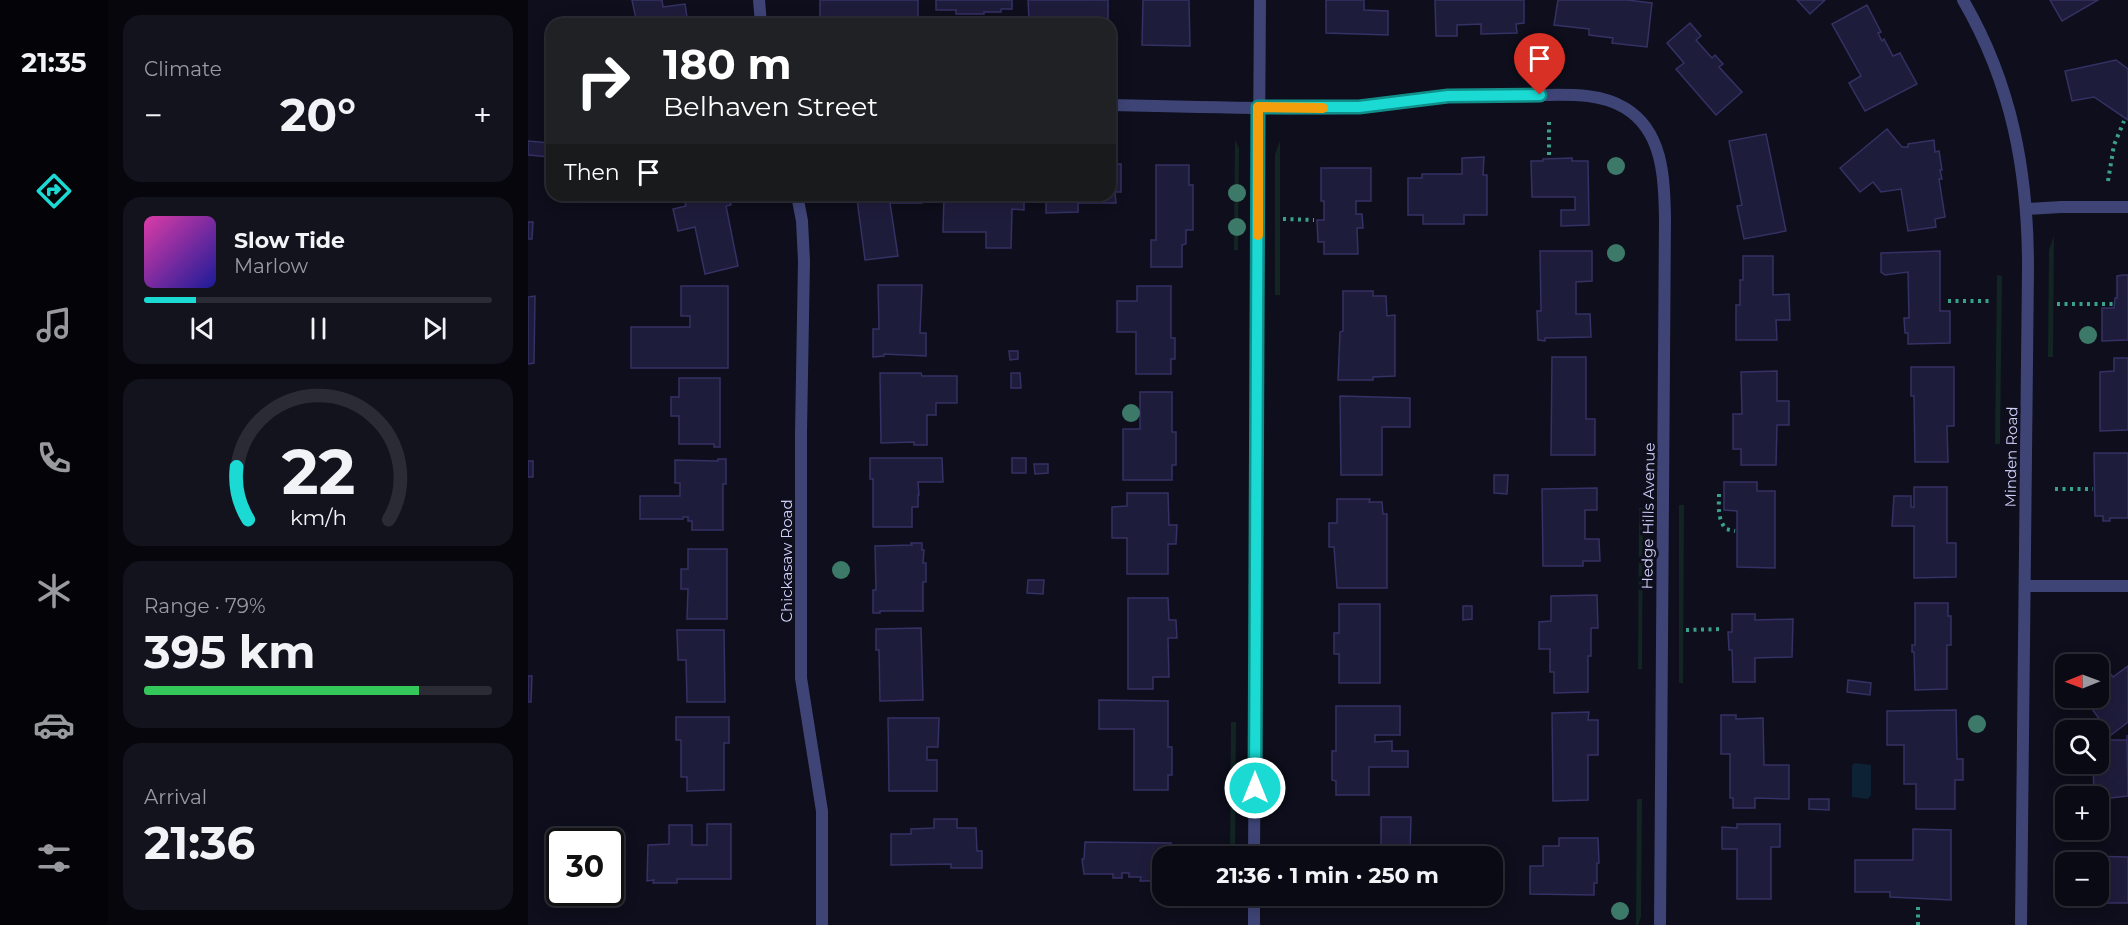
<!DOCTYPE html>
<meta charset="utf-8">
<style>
:root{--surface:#0a0a15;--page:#13131e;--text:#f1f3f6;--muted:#999aa0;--line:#2a2b34;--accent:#1adad3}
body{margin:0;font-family:Montserrat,sans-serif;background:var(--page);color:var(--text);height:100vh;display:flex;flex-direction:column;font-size:22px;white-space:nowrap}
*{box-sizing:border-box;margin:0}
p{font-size:20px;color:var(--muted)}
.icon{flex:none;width:33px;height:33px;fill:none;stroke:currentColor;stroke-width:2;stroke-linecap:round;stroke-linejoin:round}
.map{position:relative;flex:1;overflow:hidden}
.drawer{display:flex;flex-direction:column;gap:15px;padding:15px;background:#06060c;width:420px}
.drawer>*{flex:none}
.guide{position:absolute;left:18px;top:18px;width:570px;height:183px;border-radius:18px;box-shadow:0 3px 15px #0003,0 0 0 2px var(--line);background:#202124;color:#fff;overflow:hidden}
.needle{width:39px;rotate:269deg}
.fabs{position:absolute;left:1527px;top:654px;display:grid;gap:12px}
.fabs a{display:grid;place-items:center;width:54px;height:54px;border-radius:12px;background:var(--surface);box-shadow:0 3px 15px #0003,0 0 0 2px var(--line);font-size:30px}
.speed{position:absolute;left:18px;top:828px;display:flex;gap:12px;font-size:30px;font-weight:700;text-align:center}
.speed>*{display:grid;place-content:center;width:78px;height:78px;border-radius:50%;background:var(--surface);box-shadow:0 3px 15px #0003,0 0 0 2px var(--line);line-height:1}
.speed .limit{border:3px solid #111;border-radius:9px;background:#fff;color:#111}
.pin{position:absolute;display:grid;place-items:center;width:51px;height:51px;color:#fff;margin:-62px -26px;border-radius:50% 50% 50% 0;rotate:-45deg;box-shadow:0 0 6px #0007}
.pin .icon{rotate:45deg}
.me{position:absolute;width:66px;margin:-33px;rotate:0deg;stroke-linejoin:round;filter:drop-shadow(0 0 4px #0008)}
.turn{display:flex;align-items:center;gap:21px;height:126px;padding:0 18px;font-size:27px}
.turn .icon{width:78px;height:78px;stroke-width:2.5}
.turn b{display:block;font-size:42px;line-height:51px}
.then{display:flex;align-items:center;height:57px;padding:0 18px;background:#0003;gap:12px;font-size:22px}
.big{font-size:45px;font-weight:700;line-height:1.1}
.drawer .card{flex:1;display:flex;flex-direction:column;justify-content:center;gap:9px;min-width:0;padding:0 21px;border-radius:18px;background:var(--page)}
.drawer .dial{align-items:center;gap:0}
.dial svg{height:156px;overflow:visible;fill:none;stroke:var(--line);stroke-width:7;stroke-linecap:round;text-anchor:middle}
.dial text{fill:var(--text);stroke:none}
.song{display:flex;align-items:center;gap:18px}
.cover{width:72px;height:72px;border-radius:9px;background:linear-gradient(135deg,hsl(320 70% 55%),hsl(240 70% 35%))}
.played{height:6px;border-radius:3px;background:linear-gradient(90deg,var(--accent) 15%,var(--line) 15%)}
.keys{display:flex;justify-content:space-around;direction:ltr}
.heat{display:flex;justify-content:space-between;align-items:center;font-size:33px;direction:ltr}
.charge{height:9px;border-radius:4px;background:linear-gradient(90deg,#34c759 79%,var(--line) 0)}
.trip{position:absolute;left:624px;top:846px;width:351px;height:60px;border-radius:18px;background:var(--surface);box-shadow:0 3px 15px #0003,0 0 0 2px var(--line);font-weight:700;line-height:60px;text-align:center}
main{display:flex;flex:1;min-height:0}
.dock{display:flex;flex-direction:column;width:108px;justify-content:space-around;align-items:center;background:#040408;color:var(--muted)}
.dock .icon{width:42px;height:42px}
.dock .active{color:var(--accent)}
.dock b{font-size:27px;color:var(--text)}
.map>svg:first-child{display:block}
.green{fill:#122522}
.water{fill:#0e2235}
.building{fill:#1e1c3b;stroke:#343164;stroke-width:1.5}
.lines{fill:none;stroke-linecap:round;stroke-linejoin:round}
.path{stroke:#3aa18d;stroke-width:4;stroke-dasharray:3 4.5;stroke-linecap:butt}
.street{stroke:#3e4476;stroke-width:12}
.tree{fill:#3d7968}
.route-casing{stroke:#118e89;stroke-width:15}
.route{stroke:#1adad3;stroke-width:10}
.slow{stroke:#f59e0b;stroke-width:10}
.labels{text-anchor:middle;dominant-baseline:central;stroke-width:6;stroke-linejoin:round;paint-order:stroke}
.street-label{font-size:15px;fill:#ced0f9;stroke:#0e0e1c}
</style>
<main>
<nav class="dock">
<b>21:35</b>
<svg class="icon active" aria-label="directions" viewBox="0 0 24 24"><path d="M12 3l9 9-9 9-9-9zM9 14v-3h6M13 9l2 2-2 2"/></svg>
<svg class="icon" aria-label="music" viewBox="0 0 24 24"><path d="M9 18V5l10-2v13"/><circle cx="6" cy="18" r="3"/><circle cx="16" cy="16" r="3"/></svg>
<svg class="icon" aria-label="phone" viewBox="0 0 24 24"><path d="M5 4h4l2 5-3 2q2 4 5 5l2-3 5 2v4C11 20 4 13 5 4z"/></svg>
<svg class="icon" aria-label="climate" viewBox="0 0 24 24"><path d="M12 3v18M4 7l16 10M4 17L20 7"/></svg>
<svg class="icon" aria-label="car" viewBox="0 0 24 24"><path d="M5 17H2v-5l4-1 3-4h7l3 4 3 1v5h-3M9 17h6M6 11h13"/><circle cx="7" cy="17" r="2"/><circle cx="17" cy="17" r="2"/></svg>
<svg class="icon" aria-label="filters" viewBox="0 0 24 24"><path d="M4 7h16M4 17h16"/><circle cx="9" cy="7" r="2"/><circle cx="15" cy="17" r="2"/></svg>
</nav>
<section class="drawer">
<div class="card"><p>Climate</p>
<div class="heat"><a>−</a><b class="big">20°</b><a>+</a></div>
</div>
<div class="card">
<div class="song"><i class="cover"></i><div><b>Slow Tide</b><p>Marlow</p></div></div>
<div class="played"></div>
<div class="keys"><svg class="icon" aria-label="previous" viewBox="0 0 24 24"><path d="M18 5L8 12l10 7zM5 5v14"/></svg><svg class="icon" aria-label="pause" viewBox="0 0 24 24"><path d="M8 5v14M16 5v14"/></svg><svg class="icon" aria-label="next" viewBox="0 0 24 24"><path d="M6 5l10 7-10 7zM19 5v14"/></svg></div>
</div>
<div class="card dial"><svg viewBox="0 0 100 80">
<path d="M14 69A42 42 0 1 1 86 69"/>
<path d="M14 69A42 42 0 0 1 8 42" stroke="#1adad3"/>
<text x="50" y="56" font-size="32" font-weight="700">22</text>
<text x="50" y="72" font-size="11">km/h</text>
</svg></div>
<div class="card"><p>Range · 79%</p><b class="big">395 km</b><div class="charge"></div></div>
<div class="card"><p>Arrival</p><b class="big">21:36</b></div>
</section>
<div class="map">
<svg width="1600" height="925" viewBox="0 0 1600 925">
<rect width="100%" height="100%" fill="#0e0e1c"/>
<g class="green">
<path d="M707,139L711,149L710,250H706Z"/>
<path d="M752,141V295H747V154Z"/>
<path d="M1526,236L1525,357H1520L1521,250Z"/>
<path d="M1469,275L1474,276L1472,444H1467Z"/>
<path d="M1151,505H1156L1155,683H1151Z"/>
<path d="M1111,508H1115L1114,669H1110Z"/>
<path d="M703,722H708L707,856H702Z"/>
<path d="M1109,799H1114L1113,917L1110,925H1108Z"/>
</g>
<path class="water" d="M1326,763L1343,765V795L1340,799L1324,797V766Z"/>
<g class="building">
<path d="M104,0H134L135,7L157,4L160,24H121L120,17L108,19Z"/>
<rect x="292" y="0" width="98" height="24"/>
<path d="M408,0H484V9H473V12H456V14H428V10H408Z"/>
<path d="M500,0H580V19H553V23H528V20H501Z"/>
<path d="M615,0H661L662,46L614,45Z"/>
<path d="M798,0H836V10L860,11V35L798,33Z"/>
<path d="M907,0H996V23L988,24L989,33L953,34V24L929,25V36H908Z"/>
<path d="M1030,0H1099L1124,3L1119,47L1084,43L1085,38L1061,35V29L1026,25Z"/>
<path d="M1269,0H1297L1282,14Z"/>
<path d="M1522,0H1570L1534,21Z"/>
<path d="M1339,5L1353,32L1350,33L1354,41L1356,39L1365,56L1372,53L1389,84L1337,111L1321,83L1333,76L1304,24Z"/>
<path d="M1162,23L1173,36L1168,40L1184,58L1187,55L1195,64L1191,67L1214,92L1188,115L1148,69L1156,63L1139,43Z"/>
<path d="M1588,60L1600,69V120L1566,97L1544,101L1537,71Z"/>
<path d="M1359,129L1374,147H1380V144L1406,140L1407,152L1411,151L1414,170H1412L1414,179H1411L1417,217L1407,219L1408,227L1380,231L1373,189L1353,192L1345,182L1332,192L1312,168Z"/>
<path d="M1238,134L1258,231L1216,239L1209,206L1214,205L1201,141Z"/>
<path d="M0,141L22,143L21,157L0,155Z"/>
<path d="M956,157L955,175H959V215H936V224H895V215H880V178H894V174H934V158Z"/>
<path d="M1044,158V161H1060L1061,225L1033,226V210H1047V197H1004L1003,161H1015V159Z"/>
<path d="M582,164H593V192H587L588,203H550V212L518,213V198H521V195H582Z"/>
<path d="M628,165H661V185H665V230H658V244L654,245V267H623V240H628Z"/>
<path d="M793,168H843V201H828V214H834L835,228H829L830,254H796V242H790L789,220H796V201H793Z"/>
<path d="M155,195H201L203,205L198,206L210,266L177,274L167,227L150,231L145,209L158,206Z"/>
<path d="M325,195H394V203H362L370,256L337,260L329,199H325Z"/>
<path d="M416,195H496V210L484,209L483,248H458V232H415Z"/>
<path d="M0,222H5L4,239H0Z"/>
<path d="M1012,251H1064V281L1048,282V314H1062L1063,337L1017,338V341L1010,340L1009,311H1013Z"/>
<path d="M1412,251V311H1422V343L1380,344V333H1377L1376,318H1381L1380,272L1357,275L1353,272V253Z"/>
<path d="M1215,256H1245V295L1261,294L1262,320H1248L1249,340H1208V305H1212V280H1215Z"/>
<path d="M1596,275H1600V340L1574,341V308H1586L1587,298H1589V276Z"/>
<path d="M350,285H394L392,333H398V356L356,354V356L345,357V329H351Z"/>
<path d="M153,286H200V368H103V327H162V316H153Z"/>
<path d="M609,286H643V338H647V359H643V374H608V332H589V301H609Z"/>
<path d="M815,291H845V296H858L859,316L867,315V376L845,377V380H810L812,332L815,331Z"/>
<path d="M7,296L6,363L0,364V297Z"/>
<path d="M481,351H490V359L482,360Z"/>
<path d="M1024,357H1058V419H1067V455H1023Z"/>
<path d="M1586,358H1600V430L1572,431V372L1586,371Z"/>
<path d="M1383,367H1426V426H1419L1420,462H1387L1386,396H1383Z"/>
<path d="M1249,371V401H1261V425H1249L1248,465H1213V449H1205V414H1214L1213,372Z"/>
<path d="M352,373H393L394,376H429V403H408V415H399V445H386V442L353,443Z"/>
<path d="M483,373H492L493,388H483Z"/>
<path d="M151,378H192V447H186V444H151V416H143V397H151Z"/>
<path d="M612,392H644V432H648V465H644V480H595V429H612Z"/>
<path d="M812,396L882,398V427H854V475H813Z"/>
<path d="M1566,453H1600V518H1582V521H1575V516H1567Z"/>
<path d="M342,458H414L415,482H390L391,495H390V507H384V527H345V479H342Z"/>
<rect x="484" y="458" width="14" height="15"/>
<path d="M190,459H198V484H195V530H164V521H160V517H155V519H112V496H152V483H147V460L190,461Z"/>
<rect x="0" y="461" width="5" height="16"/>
<path d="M506,464H520V473L507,474Z"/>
<path d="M966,475H980L979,494L966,493Z"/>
<path d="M1196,482H1229V491H1247V568L1209,567V511L1196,510Z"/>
<path d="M1386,487H1419V543H1428V577L1386,578V526H1364L1366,496H1383V507H1386Z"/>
<path d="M1069,488V510H1057V539H1071L1072,561H1055V566H1015L1014,489Z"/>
<path d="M599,493H640L641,525H649L648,544H640V574H599V538H584V507L599,506Z"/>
<path d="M809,499H842L841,502H854L855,514H859V588H809L806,547H801V523H809Z"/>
<path d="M383,543H394V550H396L395,563H398V582H395V611H352V613H345V590H348L347,546L384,545Z"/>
<path d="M160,549H199V619H159L160,589H153V569H160Z"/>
<path d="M500,580H516L515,594L499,593Z"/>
<path d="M1069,595L1070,628H1063V656H1060V692L1026,693V672H1022V649H1011V622L1023,621V596Z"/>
<path d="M600,598H640L641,620H648L649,638H640L641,677H625V689H600Z"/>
<path d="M1387,603H1420V616H1423V645H1419V689L1387,690L1386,652H1384V645H1387Z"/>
<path d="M811,604H852V683H811V654H806V633H811Z"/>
<path d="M935,606H944V619L935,620Z"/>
<path d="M1204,614H1227V620L1265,619L1264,657L1227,658V682H1205L1204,650H1201L1200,632H1204Z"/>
<path d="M393,628L395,700L352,701L351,650H348V629Z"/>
<path d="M149,630H196L197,702H159L158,660H150Z"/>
<path d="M1600,666V722L1583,735L1556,698H1570V680L1581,672L1585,677Z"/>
<path d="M0,676H4L3,702H0Z"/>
<path d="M1320,680L1343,683L1342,695L1319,692Z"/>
<path d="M571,700L640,701V747H644V775H640V790H606V729H571Z"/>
<path d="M808,706H872V735H847V742L864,741V751H880V767H841V795H808V781L804,780V751H808Z"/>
<path d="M1428,710L1429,759H1435V780H1427V809H1388V784H1376V745H1359V711Z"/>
<path d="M1061,712L1060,720H1070V755H1060V800L1025,801L1024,713Z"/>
<path d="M1193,715H1208V719L1235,718L1236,765H1261V799L1227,798V808H1205V798H1202V754H1193Z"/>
<path d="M148,717H201V743H196V790L159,791V777H153V740H148Z"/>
<path d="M360,718H411L410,747H399V760H409V791H361Z"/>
<path d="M1599,735L1600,796L1574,799L1573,794H1566L1565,764H1570V740H1599Z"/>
<path d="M1281,799H1301V810L1281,809Z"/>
<path d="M853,817H883L882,856H802V845L853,846Z"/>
<path d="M406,819H429V828H448L449,851H454V868H423V864L363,865V834H383V829L406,828Z"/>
<path d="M179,824H203V879H149V883H125L126,880L119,881L120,845L141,844V825H164V845H179Z"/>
<path d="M1209,824H1252V847H1243V899H1209V849H1194V827L1209,828Z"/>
<path d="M1385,829L1423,830V900L1362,897V892H1327V860H1385Z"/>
<path d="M1031,838H1070L1071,863H1069V883H1066V895L1002,894V866H1015V846H1031Z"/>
<path d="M557,842L643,843V856H634V874H629L630,881H612L613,877H601V873H594V878H585V874H556L554,859H556Z"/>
<path d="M1560,856L1600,857V903H1578L1579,899H1560V896H1570V862H1560Z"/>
</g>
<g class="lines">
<g class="path">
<path d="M1021,122V157"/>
<path d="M1580,181L1586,145L1596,121"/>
<path d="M755,219L786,220"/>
<path d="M1420,301H1465"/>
<path d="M1529,304H1585"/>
<path d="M1527,489H1565"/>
<path d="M1191,494C1191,507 1189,518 1198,529L1207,531"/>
<path d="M1158,630L1195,629"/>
<path d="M1390,925V905"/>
</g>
<g class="street">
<path d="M231,0L233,24"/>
<path d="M1435,0C1484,84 1500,172 1500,268L1493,925"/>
<path d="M582,105C659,107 737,109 814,108C849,107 883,100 917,96C947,94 978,96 1008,95C1038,95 1071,92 1097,108C1135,131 1136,177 1137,217L1132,925"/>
<path d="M269,195L274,221L276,261L273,432V678L294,811V925"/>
<path d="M1499,209L1533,207H1600"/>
<path d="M1497,586H1600"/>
<path d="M726,856L732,0"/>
<path d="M726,925V896"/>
</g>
</g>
<g class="tree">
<circle cx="1088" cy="166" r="9"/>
<circle cx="709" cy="193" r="9"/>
<circle cx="709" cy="227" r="9"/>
<circle cx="1088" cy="253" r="9"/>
<circle cx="1560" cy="335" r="9"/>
<circle cx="603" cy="413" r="9"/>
<circle cx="313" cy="570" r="9"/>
<circle cx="1449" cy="724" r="9"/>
<circle cx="1092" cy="911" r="9"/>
</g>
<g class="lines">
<g class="route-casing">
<path id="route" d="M727,788L730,107H831L920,96L1012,95"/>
</g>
<use href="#route" class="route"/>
<path class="slow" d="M730,235V107L795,108"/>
</g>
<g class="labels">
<g class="street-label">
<text transform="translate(1483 457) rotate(-89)">Minden Road</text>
<text transform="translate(1120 516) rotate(-89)">Hedge Hills Avenue</text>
<text transform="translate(258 561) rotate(-90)">Chickasaw Road</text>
</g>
</g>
</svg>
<div class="fabs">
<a><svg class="needle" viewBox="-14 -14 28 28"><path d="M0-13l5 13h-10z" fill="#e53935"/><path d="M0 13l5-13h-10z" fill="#999aa0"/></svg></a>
<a><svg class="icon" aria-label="search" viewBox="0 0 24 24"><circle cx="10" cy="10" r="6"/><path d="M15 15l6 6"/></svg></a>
<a>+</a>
<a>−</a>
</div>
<div class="speed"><div class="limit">30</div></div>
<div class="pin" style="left:1012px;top:95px;background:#d93025"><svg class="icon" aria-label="arrive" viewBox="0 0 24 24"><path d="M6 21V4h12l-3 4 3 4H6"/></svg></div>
<svg class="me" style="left:727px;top:788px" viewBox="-20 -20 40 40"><circle r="17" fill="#1adad3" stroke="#fff" stroke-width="3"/><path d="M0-11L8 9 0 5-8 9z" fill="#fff"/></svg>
<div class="trip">21:36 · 1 min · 250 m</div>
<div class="guide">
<div class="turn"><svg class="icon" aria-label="right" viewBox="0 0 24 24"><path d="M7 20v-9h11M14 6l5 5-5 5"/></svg><div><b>180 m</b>Belhaven Street</div></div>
<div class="then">Then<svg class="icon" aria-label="arrive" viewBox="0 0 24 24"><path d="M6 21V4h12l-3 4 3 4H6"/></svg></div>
</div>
</div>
</main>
